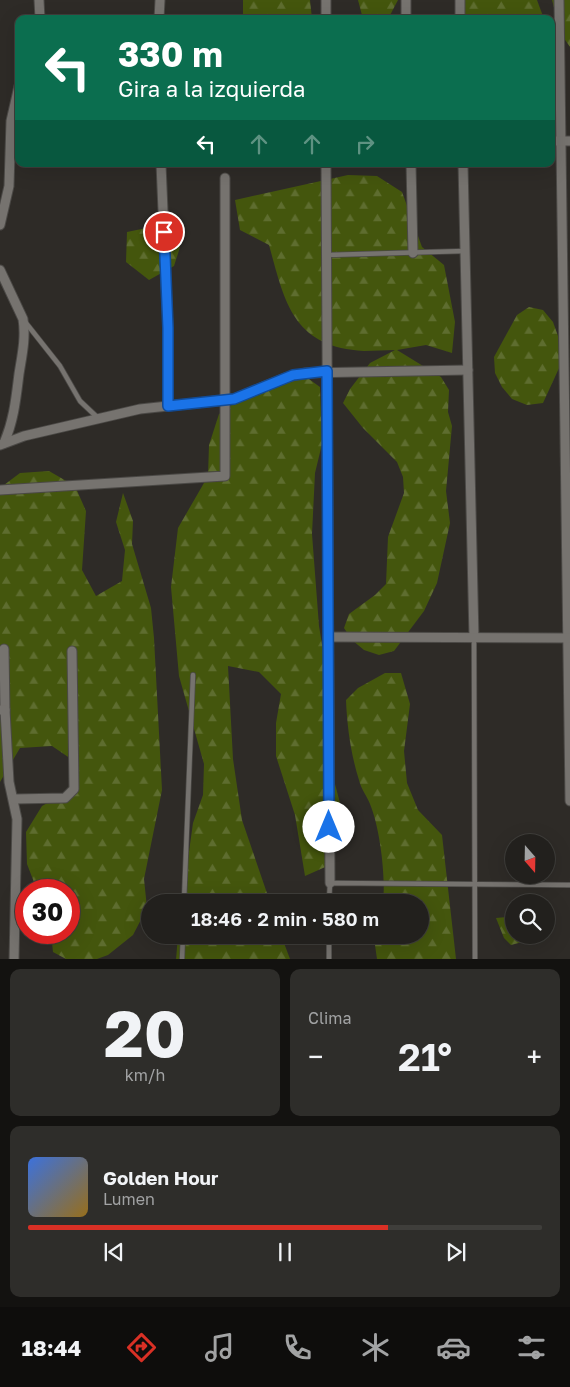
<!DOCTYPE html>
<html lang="es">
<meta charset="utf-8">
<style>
:root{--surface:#22201d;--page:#2e2d2a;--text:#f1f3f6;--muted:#a2a3a4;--line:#3f3e3b;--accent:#d93025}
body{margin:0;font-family:"Golos Text",sans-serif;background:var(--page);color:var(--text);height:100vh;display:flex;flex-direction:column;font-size:19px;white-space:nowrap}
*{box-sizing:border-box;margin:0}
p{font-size:16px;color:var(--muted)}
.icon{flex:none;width:28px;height:28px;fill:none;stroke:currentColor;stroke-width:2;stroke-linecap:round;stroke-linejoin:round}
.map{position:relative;height:959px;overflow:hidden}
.panel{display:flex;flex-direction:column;gap:10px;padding:10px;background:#131210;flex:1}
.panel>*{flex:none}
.hud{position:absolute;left:15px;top:15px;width:540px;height:152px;border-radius:10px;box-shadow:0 5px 20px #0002,0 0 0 1px var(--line);background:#0b6e4f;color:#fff;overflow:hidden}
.needle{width:32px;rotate:160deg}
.tools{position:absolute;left:505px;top:834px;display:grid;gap:10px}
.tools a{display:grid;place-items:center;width:50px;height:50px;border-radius:50%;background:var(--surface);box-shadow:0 5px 20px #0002,0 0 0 1px var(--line);font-size:25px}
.speed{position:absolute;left:15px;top:879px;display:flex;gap:10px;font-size:25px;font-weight:700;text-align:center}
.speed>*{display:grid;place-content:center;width:65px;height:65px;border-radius:50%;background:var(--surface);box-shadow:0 5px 20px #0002,0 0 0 1px var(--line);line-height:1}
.speed .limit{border:8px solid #d22;background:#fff;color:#111}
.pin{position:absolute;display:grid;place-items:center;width:42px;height:42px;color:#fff;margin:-21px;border:2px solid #fff;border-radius:50%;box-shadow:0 1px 5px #0007}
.me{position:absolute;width:55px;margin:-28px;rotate:0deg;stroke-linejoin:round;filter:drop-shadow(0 0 4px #0008)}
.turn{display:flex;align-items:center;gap:18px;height:105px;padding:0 20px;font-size:22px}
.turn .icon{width:65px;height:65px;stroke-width:2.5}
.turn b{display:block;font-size:35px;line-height:42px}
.lanes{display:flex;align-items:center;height:48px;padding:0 20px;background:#0003;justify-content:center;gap:25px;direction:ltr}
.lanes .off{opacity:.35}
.big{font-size:38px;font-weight:600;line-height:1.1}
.panel .widget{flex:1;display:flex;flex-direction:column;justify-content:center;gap:8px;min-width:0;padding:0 18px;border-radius:10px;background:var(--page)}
.panel .dial{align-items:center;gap:0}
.dial b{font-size:65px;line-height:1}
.song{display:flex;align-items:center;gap:15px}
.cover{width:60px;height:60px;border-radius:8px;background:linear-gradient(135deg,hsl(220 70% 55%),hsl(40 70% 35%))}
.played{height:5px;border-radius:2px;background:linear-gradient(90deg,var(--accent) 70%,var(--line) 70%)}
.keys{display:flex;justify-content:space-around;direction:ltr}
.heat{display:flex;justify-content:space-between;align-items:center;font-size:28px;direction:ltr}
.panel .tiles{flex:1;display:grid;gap:10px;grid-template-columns:1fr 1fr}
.widget:last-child{grid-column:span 2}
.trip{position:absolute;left:141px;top:894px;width:288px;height:50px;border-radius:25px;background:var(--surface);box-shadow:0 5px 20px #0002,0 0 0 1px var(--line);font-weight:600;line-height:50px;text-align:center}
.menu{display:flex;height:80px;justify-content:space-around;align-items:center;background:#0e0d0c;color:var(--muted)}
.menu .icon{width:35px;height:35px}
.menu .selected{color:var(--accent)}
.menu b{font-size:22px;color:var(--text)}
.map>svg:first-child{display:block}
.forest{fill:url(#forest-firs)}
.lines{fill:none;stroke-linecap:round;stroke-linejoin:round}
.service-casing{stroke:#4b4946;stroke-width:6}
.minor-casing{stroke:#4b4946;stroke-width:11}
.service{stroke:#76736f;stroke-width:4.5}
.minor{stroke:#76736f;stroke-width:9}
.route-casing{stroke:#114b97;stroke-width:12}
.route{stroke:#1a73e8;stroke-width:9}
</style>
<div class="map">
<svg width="570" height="960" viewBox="0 0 570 960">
<defs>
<pattern id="forest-firs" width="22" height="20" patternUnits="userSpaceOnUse" patternTransform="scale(1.25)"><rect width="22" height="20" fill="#44560d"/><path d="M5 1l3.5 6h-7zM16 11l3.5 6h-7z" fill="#5e6d2f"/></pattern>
</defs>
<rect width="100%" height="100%" fill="#2e2b27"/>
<g class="forest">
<path d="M243,0H310L312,19H243Z"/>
<path d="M358,0H398L388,19H363Z"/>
<path d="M459,0H537L544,19H463Z"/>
<path d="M552,0H570V47L561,34Z"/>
<path d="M551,39C561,67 562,87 551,115Z"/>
<path d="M348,175L377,176L402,192L422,247L444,265L455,322L452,353L426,345L397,350L441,377L449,390L448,412L452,426L446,491L450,523L437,583L424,611L394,651L379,655L364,650L352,640L344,628L349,614L375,595L386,584L388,537L404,493L403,477L397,462L363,428L343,403L350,389L370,363L395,350C385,350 374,351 364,351C293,347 285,303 269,245L240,230L235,200Z"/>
<path d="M156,226L180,247L174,266L149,280L126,262L127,232Z"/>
<path d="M529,307L543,310L553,322L558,336L560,366L543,403L527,405L512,399L502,387L495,373L494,357L517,315Z"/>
<path d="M295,369L320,387L322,444L315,473L312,534L319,626L329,687L325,746L340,803L338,834L332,864L305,876L295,815L276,756V723L281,694L259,672L228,666L233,759L242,820L270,902H182L193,823L203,795L204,764L179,676L171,587L178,528L208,476L209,445L219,414L269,379Z"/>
<path d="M49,471L75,486L86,511L82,570L96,596L122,581L125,550L116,522L123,493L133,521L132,544L151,608L154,638L162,790L144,879L147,908L133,935L108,955L97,959H66L53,952L51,933L69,932V890H37L27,864L26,832L42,806L67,792L77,763L52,746L20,748L0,782V488L20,473Z"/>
<path d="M385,673H401L410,704L404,751L407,783L418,810L442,835L456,959H377L375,945L379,935H420V902H383C386,877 380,828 370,804C367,796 361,789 359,780C351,755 347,726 346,700L358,688Z"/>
<path d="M507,917L514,920V935H545L547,936L531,935L526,941L511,945L504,938L496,918Z"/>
<path d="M178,935H281L290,959L176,960Z"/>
</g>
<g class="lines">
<g class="service-casing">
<g id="service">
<path d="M327,255L465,251"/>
<path d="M26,323L60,366L80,401L98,418"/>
<path d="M474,638L475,960"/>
<path d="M184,902L193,675"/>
<path d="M329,902L330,883L570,885"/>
<path d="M182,960L183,935"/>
<path d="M329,960V935"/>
</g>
</g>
<g class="minor-casing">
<g id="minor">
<path d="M39,0L40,19"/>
<path d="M326,0V19"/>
<path d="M406,0V19"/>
<path d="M460,0V19"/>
<path d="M559,0L570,801"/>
<path d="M159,19L160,0"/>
<path d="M551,141H570"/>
<path d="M161,164L168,328V406"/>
<path d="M326,164L330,883"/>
<path d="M411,164L413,253"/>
<path d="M463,164L474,638"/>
<path d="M0,225L9,186L11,121L19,86"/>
<path d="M0,270L23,319C26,338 22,355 19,374C16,398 14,420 4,443"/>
<path d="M0,445L24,436L140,409L234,399L285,378L305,373L468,370"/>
<path d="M0,490L225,476V178"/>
<path d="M328,637L570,638"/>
<path d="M4,649L5,710"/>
<path d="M0,710H5L9,782L17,819L14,960"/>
<path d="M14,799L65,798L74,789L72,651"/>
</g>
</g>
<use href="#service" class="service"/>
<use href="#minor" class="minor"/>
</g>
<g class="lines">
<g class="route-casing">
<path id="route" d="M164,232L168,328V406L234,399L293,375L327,371L329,827"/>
</g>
<use href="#route" class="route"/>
</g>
</svg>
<div class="tools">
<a><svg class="needle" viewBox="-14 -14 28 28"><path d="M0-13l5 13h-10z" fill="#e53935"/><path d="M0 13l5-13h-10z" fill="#a2a3a4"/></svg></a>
<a><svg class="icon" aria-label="search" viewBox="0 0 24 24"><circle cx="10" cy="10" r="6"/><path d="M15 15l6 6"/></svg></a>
</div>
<div class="speed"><div class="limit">30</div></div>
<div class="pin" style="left:164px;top:232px;background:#d93025"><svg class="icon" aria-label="arrive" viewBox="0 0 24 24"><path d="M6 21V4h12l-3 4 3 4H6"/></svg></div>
<svg class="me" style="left:329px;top:827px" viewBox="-20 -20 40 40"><circle r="19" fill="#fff"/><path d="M0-13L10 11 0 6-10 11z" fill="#1a73e8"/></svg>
<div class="trip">18:46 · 2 min · 580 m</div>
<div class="hud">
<div class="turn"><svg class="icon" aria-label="left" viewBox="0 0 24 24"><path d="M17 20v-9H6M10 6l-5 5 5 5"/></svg><div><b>330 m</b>Gira a la izquierda</div></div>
<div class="lanes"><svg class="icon" aria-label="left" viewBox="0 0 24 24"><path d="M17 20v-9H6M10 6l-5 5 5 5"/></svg><svg class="icon off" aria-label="ahead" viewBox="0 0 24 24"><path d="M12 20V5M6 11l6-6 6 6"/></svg><svg class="icon off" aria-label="ahead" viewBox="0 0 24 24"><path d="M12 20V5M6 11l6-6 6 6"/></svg><svg class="icon off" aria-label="right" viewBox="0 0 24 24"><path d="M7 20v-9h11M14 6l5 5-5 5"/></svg></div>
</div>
</div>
<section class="panel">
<div class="tiles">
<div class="widget dial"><b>20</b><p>km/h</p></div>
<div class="widget"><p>Clima</p>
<div class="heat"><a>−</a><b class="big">21°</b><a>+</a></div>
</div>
<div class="widget">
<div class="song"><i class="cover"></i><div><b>Golden Hour</b><p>Lumen</p></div></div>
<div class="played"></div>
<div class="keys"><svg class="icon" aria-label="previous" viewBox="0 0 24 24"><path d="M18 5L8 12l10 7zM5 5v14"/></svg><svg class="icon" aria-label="pause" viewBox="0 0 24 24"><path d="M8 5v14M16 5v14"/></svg><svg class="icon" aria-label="next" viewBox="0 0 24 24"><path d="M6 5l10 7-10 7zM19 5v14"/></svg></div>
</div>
</div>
</section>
<nav class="menu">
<b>18:44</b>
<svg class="icon selected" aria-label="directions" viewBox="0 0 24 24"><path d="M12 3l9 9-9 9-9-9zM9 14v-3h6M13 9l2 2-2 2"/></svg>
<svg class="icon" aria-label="music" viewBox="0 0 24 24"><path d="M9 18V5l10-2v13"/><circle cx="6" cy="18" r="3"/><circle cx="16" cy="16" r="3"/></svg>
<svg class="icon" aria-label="phone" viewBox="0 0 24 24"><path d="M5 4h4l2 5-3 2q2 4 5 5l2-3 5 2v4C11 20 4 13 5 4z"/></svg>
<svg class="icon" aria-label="climate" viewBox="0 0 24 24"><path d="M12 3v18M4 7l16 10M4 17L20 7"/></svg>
<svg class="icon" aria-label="car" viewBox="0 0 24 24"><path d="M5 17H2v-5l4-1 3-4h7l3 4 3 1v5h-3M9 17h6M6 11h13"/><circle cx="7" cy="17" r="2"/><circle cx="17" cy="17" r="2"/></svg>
<svg class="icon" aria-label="filters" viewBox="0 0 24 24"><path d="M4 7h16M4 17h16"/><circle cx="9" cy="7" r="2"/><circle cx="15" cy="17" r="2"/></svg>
</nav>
